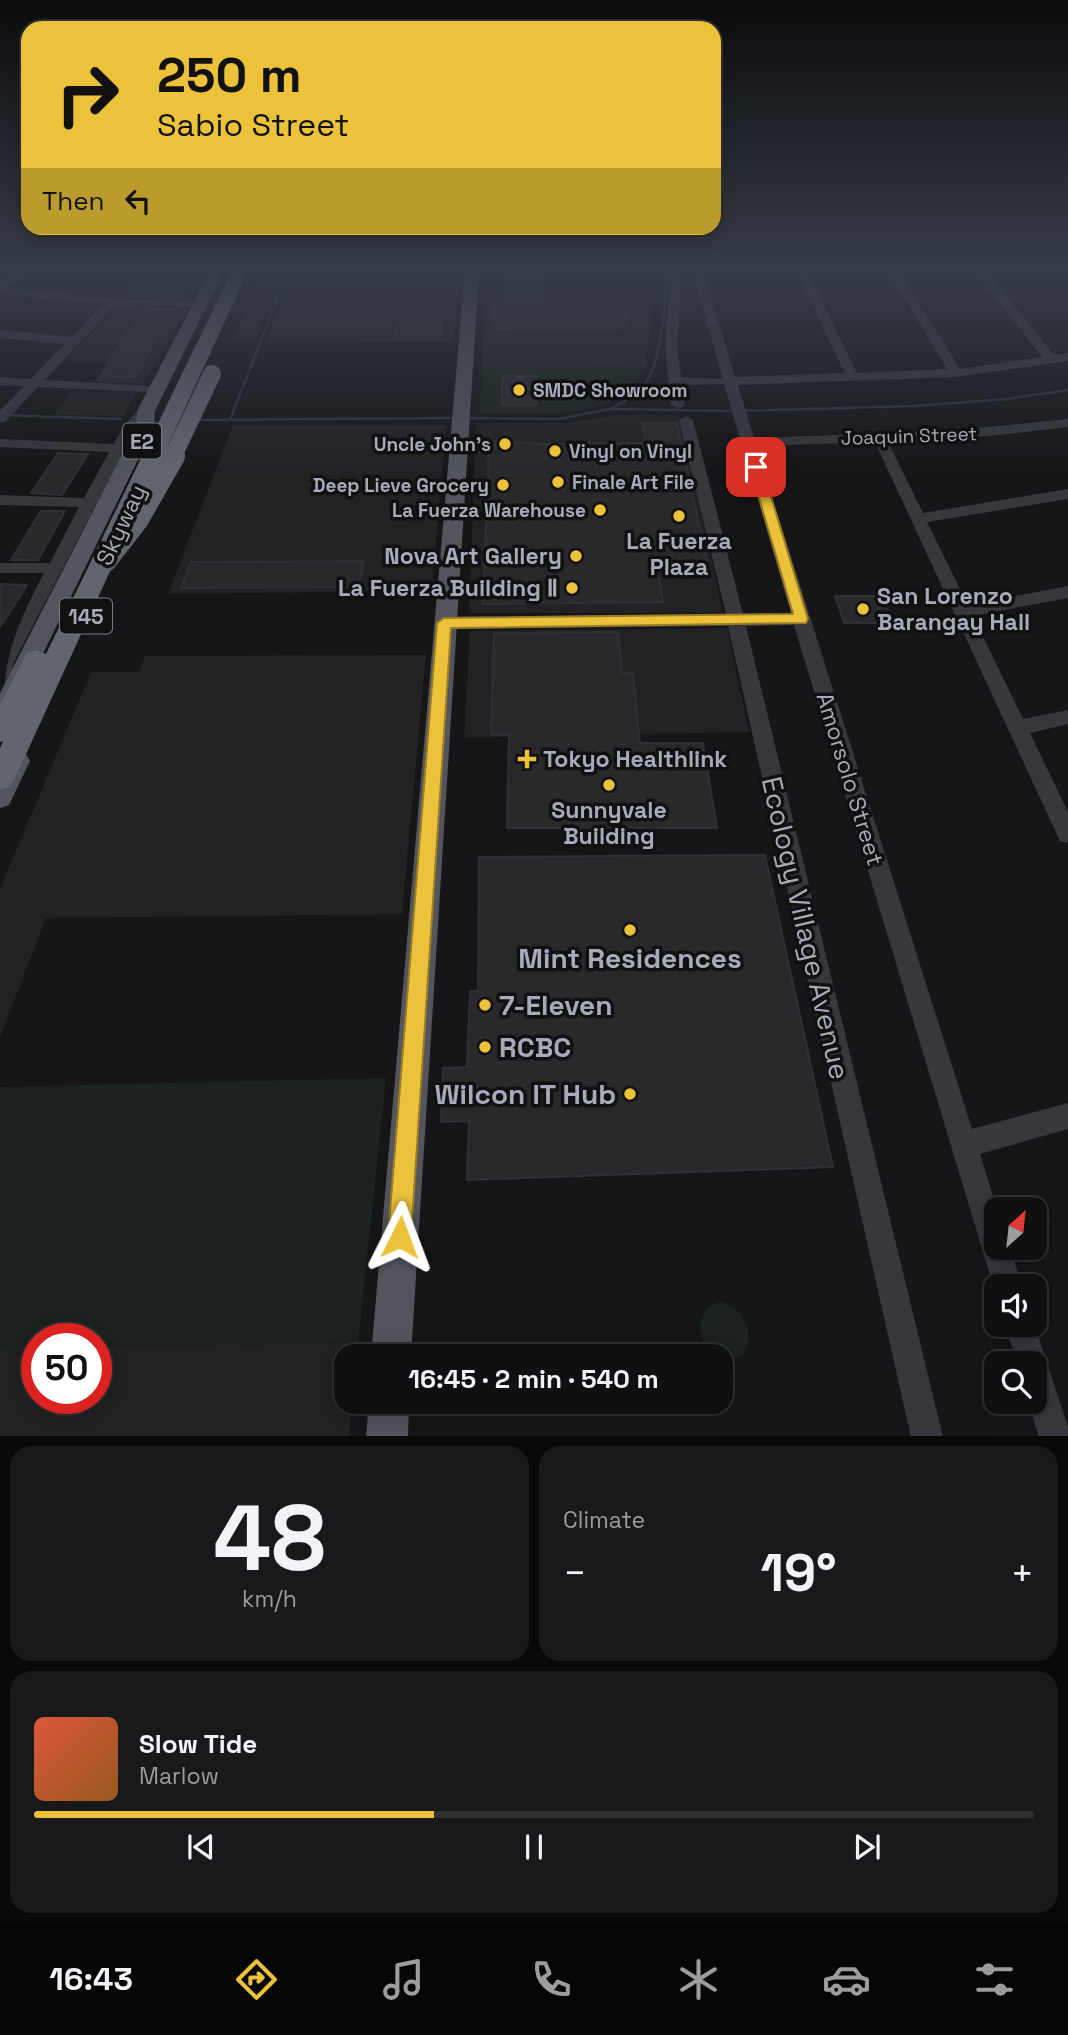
<!DOCTYPE html>
<meta charset="utf-8">
<style>
:root{--surface:#101012;--page:#19191b;--text:#f1f3f6;--muted:#9c9d9f;--line:#303032;--accent:#ebc23a}
body{margin:0;font-family:"Space Grotesk",sans-serif;background:var(--page);color:var(--text);height:100vh;display:flex;flex-direction:column;font-size:26px;white-space:nowrap}
*{box-sizing:border-box;margin:0}
p{font-size:23px;color:var(--muted)}
.icon{flex:none;width:38px;height:38px;fill:none;stroke:currentColor;stroke-width:2;stroke-linecap:round;stroke-linejoin:round}
.map{position:relative;height:1436px;overflow:hidden}
.details{display:flex;flex-direction:column;gap:10px;padding:10px;background:#09090a;flex:1}
.details>*{flex:none}
.top-card{position:absolute;left:21px;top:21px;width:700px;height:214px;border-radius:21px;box-shadow:0 4px 18px #0003,0 0 0 2px var(--line);background:#ebc23a;color:#111;overflow:hidden}
.needle{width:46px;rotate:27deg}
.buttons{position:absolute;left:984px;top:1197px;display:grid;gap:14px}
.buttons a{display:grid;place-items:center;width:63px;height:63px;border-radius:14px;background:var(--surface);box-shadow:0 4px 18px #0003,0 0 0 2px var(--line);font-size:35px}
.speed{position:absolute;left:21px;top:1323px;display:flex;gap:14px;font-size:35px;font-weight:700;text-align:center}
.speed>*{display:grid;place-content:center;width:91px;height:91px;border-radius:50%;background:var(--surface);box-shadow:0 4px 18px #0003,0 0 0 2px var(--line);line-height:1}
.speed .limit{border:10px solid #d22;background:#fff;color:#111}
.pin{position:absolute;display:grid;place-items:center;width:60px;height:60px;color:#fff;margin:-30px;border-radius:14px;box-shadow:0 4px 10px #0006}
.me{position:absolute;width:77px;margin:-38px;rotate:3deg;stroke-linejoin:round;filter:drop-shadow(0 0 5px #0008)}
.turn{display:flex;align-items:center;gap:24px;height:147px;padding:0 21px;font-size:32px}
.turn .icon{width:91px;height:91px;stroke-width:2.5}
.turn b{display:block;font-size:49px;line-height:60px}
.then{display:flex;align-items:center;height:66px;padding:0 21px;background:#0003;gap:14px;font-size:26px}
.big{font-size:52px;font-weight:600;line-height:1.1}
.details .widget{flex:1;display:flex;flex-direction:column;justify-content:center;gap:10px;min-width:0;padding:0 24px;border-radius:21px;background:var(--page)}
.details .dial{align-items:center;gap:0}
.dial b{font-size:91px;line-height:1}
.song{display:flex;align-items:center;gap:21px}
.cover{width:84px;height:84px;border-radius:10px;background:linear-gradient(135deg,hsl(10 70% 55%),hsl(30 70% 35%))}
.played{height:7px;border-radius:4px;background:linear-gradient(90deg,var(--accent) 40%,var(--line) 40%)}
.keys{display:flex;justify-content:space-around;direction:ltr}
.heat{display:flex;justify-content:space-between;align-items:center;font-size:38px;direction:ltr}
.details .tiles{flex:1;display:grid;gap:10px;grid-template-columns:1fr 1fr}
.widget:last-child{grid-column:span 2}
.trip{position:absolute;left:334px;top:1344px;width:399px;height:70px;border-radius:21px;background:var(--surface);box-shadow:0 4px 18px #0003,0 0 0 2px var(--line);font-weight:600;line-height:70px;text-align:center}
.menu{display:flex;height:112px;justify-content:space-around;align-items:center;background:#060607;color:var(--muted)}
.menu .icon{width:49px;height:49px}
.menu .selected{color:var(--accent)}
.menu b{font-size:32px;color:var(--text)}
.map>svg:first-child{display:block}
.built{fill:#222225}
.green{fill:#1c231e}
.lines{fill:none;stroke-linecap:round;stroke-linejoin:round}
.stream{stroke:#2c333b;stroke-width:2.5}
.building{fill:#29292c;stroke:#303034;stroke-width:2}
.minor{fill:#37373d;fill-rule:evenodd}
.major{fill:#53545c;fill-rule:evenodd}
.highway{fill:#63656e;fill-rule:evenodd}
.highway-bridge-far1{stroke:#63656e;stroke-width:18}
.highway-bridge{stroke:#63656e;stroke-width:24}
.route{fill:#ebc23a;stroke:#997e26;stroke-width:2}
.poi-dot{fill:#ebc23a;stroke:#111113;stroke-width:2.5}
.labels{text-anchor:middle;dominant-baseline:central;stroke-width:7;stroke-linejoin:round;paint-order:stroke}
.far-poi-label{font-size:19px;font-weight:bold;fill:#a8abb7;stroke:#111113;text-anchor:start}
.far-street-label{font-size:19px;fill:#a8abb7;stroke:#111113}
.shield{fill:#111113;stroke:#7b7d86;stroke-width:2}
.shield-label{font-size:21px;font-weight:bold;fill:#a8abb7}
.street-label{font-size:23px;fill:#a8abb7;stroke:#111113}
.poi-label{font-size:23px;font-weight:bold;fill:#a8abb7;stroke:#111113}
.near-street-label{font-size:28px;fill:#a8abb7;stroke:#111113}
.near-poi-label{font-size:28px;font-weight:bold;fill:#a8abb7;stroke:#111113;text-anchor:start}
</style>
<div class="map">
<svg width="1068" height="1437" viewBox="0 0 1068 1437">
<rect width="100%" height="100%" fill="#161618"/>
<g class="built">
<path d="M263,271H283L256,340H232Z"/>
<path d="M293,271H460L453,342L265,343Z"/>
<path d="M175,273H204L188,299H155Z"/>
<path d="M653,302L646,366L482,368L483,303Z"/>
<path d="M117,305L188,308L143,384L94,382L108,363L65,361Z"/>
<path d="M73,391L136,392L124,416L53,415Z"/>
<path d="M614,415H680L723,613H469L476,423H568Z"/>
<path d="M233,425H446L432,591L168,594Z"/>
<path d="M727,628L749,732L464,738L470,631Z"/>
<path d="M426,655L402,914L46,918L0,1037V889L91,672H139L145,656Z"/>
<path d="M358,1343L357,1356H346V1402H352L349,1436H0V1348H37V1398H96V1347Z"/>
</g>
<g class="green">
<path d="M646,366C618,425 533,413 479,413L482,368Z"/>
<path d="M386,1078L358,1343L96,1347V1339H37V1348H0V1087Z"/>
<path d="M721,1302C754,1310 761,1363 722,1360L721,1356H715C697,1341 693,1308 721,1302Z"/>
</g>
<g class="lines">
<g class="stream">
<path d="M612,408C623,402 636,396 644,385C663,361 664,302 668,271"/>
<path d="M0,415L121,419"/>
<path d="M465,418L559,419L609,409L734,411L914,406L1006,399L1068,390"/>
<path d="M196,420L456,418"/>
<path d="M230,420L288,271"/>
</g>
</g>
<g class="building">
<path d="M505,271H541L542,305H623L628,328L494,329L495,306H504Z"/>
<path d="M136,283L186,286L179,298L124,296Z"/>
<path d="M142,308L173,309L135,377H100Z"/>
<path d="M398,320H442L439,340L394,339Z"/>
<path d="M502,376H536L537,405H502Z"/>
<path d="M642,423H677L709,568H657L663,602L483,604L489,449H495V441L540,444L646,443Z"/>
<path d="M58,453L88,454L62,495L31,493Z"/>
<path d="M41,511H65L38,560H11Z"/>
<path d="M364,561L359,587L181,588L191,562Z"/>
<path d="M0,584L27,585L0,627Z"/>
<path d="M835,596H882L892,623H844Z"/>
<path d="M618,632L622,673H633L640,743H703L717,828H507L509,735H491L494,633Z"/>
<path d="M765,855L833,1167L467,1180L469,1121L441,1122L443,1068L467,1067L470,991H478L479,857Z"/>
</g>
<g class="lines">
<g class="minor">
<path d="M17,271H30L7,288L119,299L201,301L207,304L201,307L115,305L45,380L157,386L164,390L162,393L38,387L5,422L0,423V411L24,386L0,385V377L31,379L65,344L0,338V330L72,337L104,304L0,294V283Z"/>
<path d="M671,271H682L677,348L681,377L723,379L692,271H703L735,377L845,373L796,271H807L857,373L947,369L888,271H899L960,369L1042,357L975,271H986L1054,355L1068,353V361L956,377L738,385L754,438L949,431L1068,419V427L989,436L888,442L923,513L1068,489V499L927,522L968,605L1068,586V598L973,616L1023,719L1068,710V724L1030,733L1068,812V843L1060,841L875,442L756,446L972,1129L1068,1103V1129L980,1154L997,1209L996,1248H1010L1022,1286H996V1295L794,625L746,626L943,1437H911L728,626L444,629L435,623L444,617L726,614L679,420L686,416L693,420L743,614L791,613L724,384L682,385L685,405L678,409L671,405L665,348Z"/>
<path d="M1068,271V275L1063,272V271Z"/>
<path d="M146,407L153,411L135,430L14,662L11,674L22,692L20,697H6C0,661 26,606 44,573H0V563H50L79,507L0,505V495L84,498L109,452L0,447V439L114,444C121,430 131,413 146,407Z"/>
<path d="M1034,1323L1068,1427V1437H1039L1028,1402H1034V1363H1017L1005,1325H1034Z"/>
</g>
<g class="major">
<path d="M210,271H224L155,411L154,427L12,717L9,724L0,726V693L136,427L137,411Z"/>
<path d="M465,271H479L411,1356H371Z"/>
<path d="M17,751L26,754L30,761L9,805L0,808V770L8,754Z"/>
<path d="M369,1402H409L408,1437H366Z"/>
</g>
<path class="highway" d="M232,271H248L15,778L10,787L0,790V748L3,741L0,742V704L27,653L36,650L46,654Z"/>
<path class="highway-bridge-far1" d="M172,458L212,374"/>
<path class="highway-bridge" d="M105,560L137,519L173,456"/>
</g>
<linearGradient id="sky" x2="0" y2="1"><stop stop-color="#0c0c0d"/><stop offset="0.57" stop-color="#363c48"/><stop offset="1" stop-color="#363c48" stop-opacity="0"/></linearGradient>
<rect width="1068" height="473" fill="url(#sky)"/>
<path class="route" d="M756,464L762,467L808,619L806,623L451,628L411,1237L408,1246L400,1249L391,1246L388,1237L437,623L444,618L793,614L750,467Z"/>
<g class="poi-dot">
<circle cx="519" cy="390" r="7"/>
<circle cx="505" cy="444" r="7"/>
<circle cx="555" cy="451" r="7"/>
<circle cx="558" cy="482" r="7"/>
<circle cx="503" cy="485" r="7"/>
<circle cx="600" cy="510" r="7"/>
<circle cx="679" cy="516" r="7"/>
<circle cx="576" cy="556" r="7"/>
<circle cx="572" cy="588" r="7"/>
<circle cx="863" cy="609" r="7"/>
<path d="M523.5 748.5h7v7h7v7h-7v7h-7v-7h-7v-7h7z"/>
<circle cx="609" cy="785" r="7"/>
<circle cx="630" cy="930" r="7"/>
<circle cx="485" cy="1005" r="7"/>
<circle cx="485" cy="1047" r="7"/>
<circle cx="630" cy="1094" r="7"/>
</g>
<g class="labels">
<g class="far-poi-label">
<text x="533" y="390">SMDC Showroom</text>
<text x="491" y="444" text-anchor="end">Uncle John's</text>
<text x="569" y="451">Vinyl on Vinyl</text>
<text x="572" y="482">Finale Art File</text>
<text x="489" y="485" text-anchor="end">Deep Lieve Grocery</text>
<text x="586" y="510" text-anchor="end">La Fuerza Warehouse</text>
</g>
<g class="far-street-label">
<text transform="translate(909 436) rotate(-2)">Joaquin Street</text>
</g>
<g class="shield">
<rect x="123" y="423.5" width="38" height="35" rx="5"/>
<rect x="60" y="598.5" width="52" height="35" rx="5"/>
</g>
<g class="shield-label">
<text x="142" y="441">E2</text>
<text x="86" y="616">145</text>
</g>
<g class="street-label">
<text transform="translate(121 525) rotate(-65)">Skyway</text>
<text transform="translate(850 779) rotate(73)">Amorsolo Street</text>
</g>
<g class="poi-label">
<text x="679" y="541">La Fuerza<tspan x="679" dy="26">Plaza</tspan></text>
<text x="562" y="556" text-anchor="end">Nova Art Gallery</text>
<text x="558" y="588" text-anchor="end">La Fuerza Building Ⅱ</text>
<text x="877" y="596" text-anchor="start">San Lorenzo<tspan x="877" dy="26">Barangay Hall</tspan></text>
<text x="543" y="759" text-anchor="start">Tokyo Healthlink</text>
<text x="609" y="810">Sunnyvale<tspan x="609" dy="26">Building</tspan></text>
</g>
<g class="near-street-label">
<text transform="translate(806 928) rotate(77)">Ecology Village Avenue</text>
</g>
<g class="near-poi-label">
<text x="630" y="958" text-anchor="middle">Mint Residences</text>
<text x="499" y="1005">7-Eleven</text>
<text x="499" y="1047">RCBC</text>
<text x="616" y="1094" text-anchor="end">Wilcon IT Hub</text>
</g>
</g>
</svg>
<div class="buttons">
<a><svg class="needle" viewBox="-14 -14 28 28"><path d="M0-13l5 13h-10z" fill="#e53935"/><path d="M0 13l5-13h-10z" fill="#9c9d9f"/></svg></a>
<a><svg class="icon" aria-label="sound" viewBox="0 0 24 24"><path d="M4 9h4l5-4v14l-5-4H4zM17 9q2 3 0 6"/></svg></a>
<a><svg class="icon" aria-label="search" viewBox="0 0 24 24"><circle cx="10" cy="10" r="6"/><path d="M15 15l6 6"/></svg></a>
</div>
<div class="speed"><div class="limit">50</div></div>
<div class="pin" style="left:756px;top:467px;background:#d93025"><svg class="icon" aria-label="arrive" viewBox="0 0 24 24"><path d="M6 21V4h12l-3 4 3 4H6"/></svg></div>
<svg class="me" style="left:400px;top:1237px" viewBox="-20 -20 40 40"><path d="M0-17L14 15 0 8-14 15z" fill="#ebc23a" stroke="#fff" stroke-width="4"/></svg>
<div class="trip">16:45 · 2 min · 540 m</div>
<div class="top-card">
<div class="turn"><svg class="icon" aria-label="right" viewBox="0 0 24 24"><path d="M7 20v-9h11M14 6l5 5-5 5"/></svg><div><b>250 m</b>Sabio Street</div></div>
<div class="then">Then<svg class="icon" aria-label="left" viewBox="0 0 24 24"><path d="M17 20v-9H6M10 6l-5 5 5 5"/></svg></div>
</div>
</div>
<section class="details">
<div class="tiles">
<div class="widget dial"><b>48</b><p>km/h</p></div>
<div class="widget"><p>Climate</p>
<div class="heat"><a>−</a><b class="big">19°</b><a>+</a></div>
</div>
<div class="widget">
<div class="song"><i class="cover"></i><div><b>Slow Tide</b><p>Marlow</p></div></div>
<div class="played"></div>
<div class="keys"><svg class="icon" aria-label="previous" viewBox="0 0 24 24"><path d="M18 5L8 12l10 7zM5 5v14"/></svg><svg class="icon" aria-label="pause" viewBox="0 0 24 24"><path d="M8 5v14M16 5v14"/></svg><svg class="icon" aria-label="next" viewBox="0 0 24 24"><path d="M6 5l10 7-10 7zM19 5v14"/></svg></div>
</div>
</div>
</section>
<nav class="menu">
<b>16:43</b>
<svg class="icon selected" aria-label="directions" viewBox="0 0 24 24"><path d="M12 3l9 9-9 9-9-9zM9 14v-3h6M13 9l2 2-2 2"/></svg>
<svg class="icon" aria-label="music" viewBox="0 0 24 24"><path d="M9 18V5l10-2v13"/><circle cx="6" cy="18" r="3"/><circle cx="16" cy="16" r="3"/></svg>
<svg class="icon" aria-label="phone" viewBox="0 0 24 24"><path d="M5 4h4l2 5-3 2q2 4 5 5l2-3 5 2v4C11 20 4 13 5 4z"/></svg>
<svg class="icon" aria-label="climate" viewBox="0 0 24 24"><path d="M12 3v18M4 7l16 10M4 17L20 7"/></svg>
<svg class="icon" aria-label="car" viewBox="0 0 24 24"><path d="M5 17H2v-5l4-1 3-4h7l3 4 3 1v5h-3M9 17h6M6 11h13"/><circle cx="7" cy="17" r="2"/><circle cx="17" cy="17" r="2"/></svg>
<svg class="icon" aria-label="filters" viewBox="0 0 24 24"><path d="M4 7h16M4 17h16"/><circle cx="9" cy="7" r="2"/><circle cx="15" cy="17" r="2"/></svg>
</nav>
